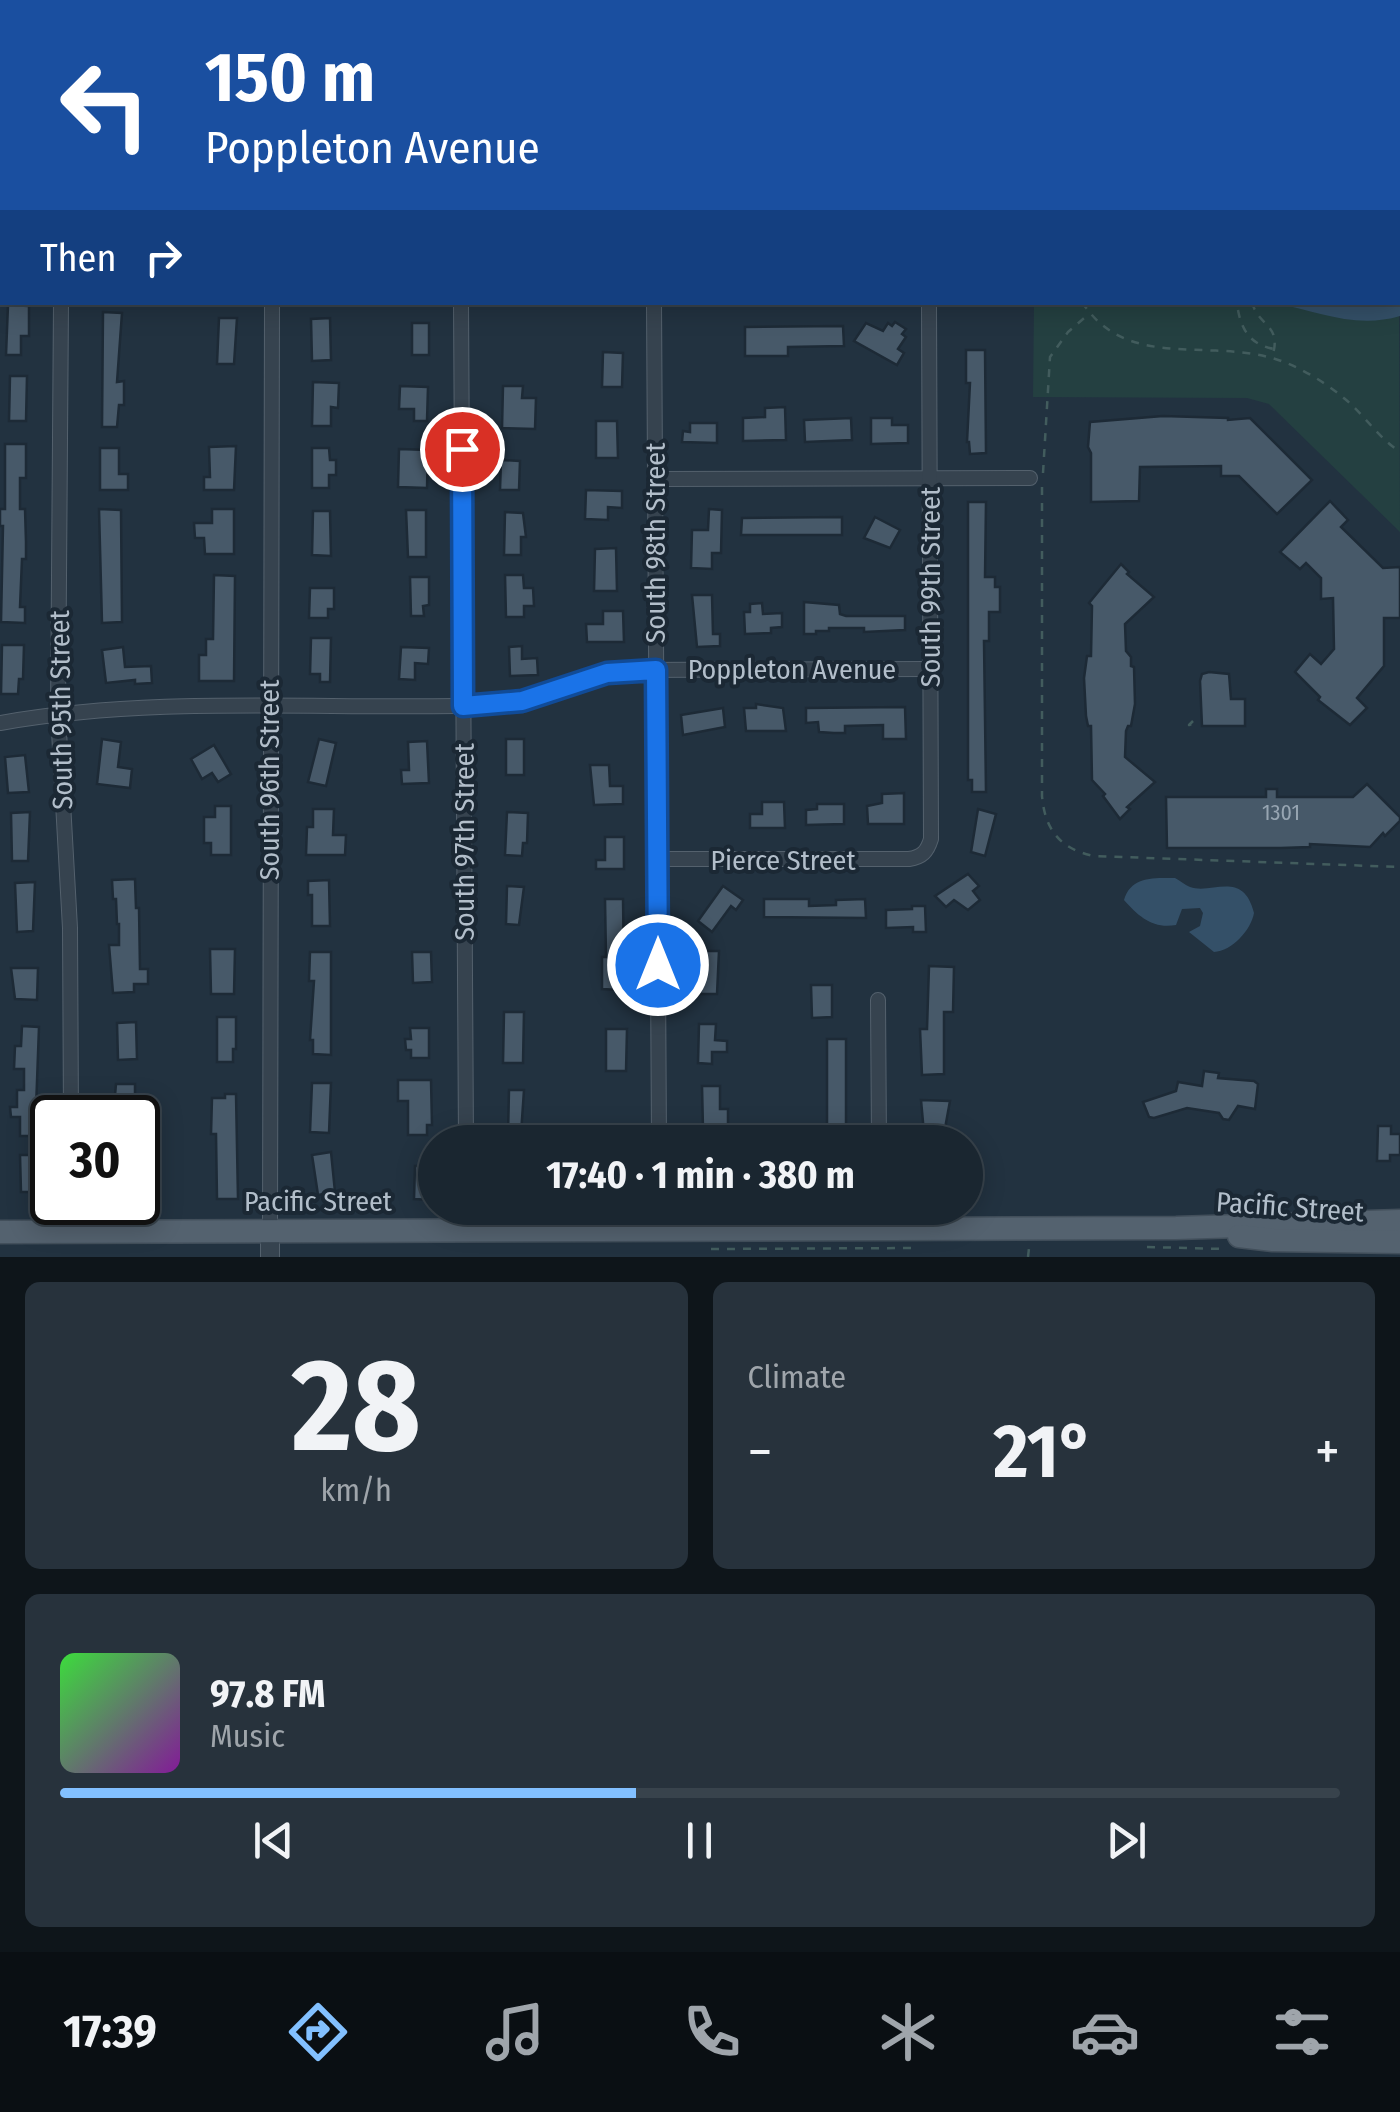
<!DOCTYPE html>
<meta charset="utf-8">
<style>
:root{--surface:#1a2630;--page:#27323c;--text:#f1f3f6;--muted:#9fa5ab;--line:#38434c;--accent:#82c0ff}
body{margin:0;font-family:"Fira Sans Condensed",sans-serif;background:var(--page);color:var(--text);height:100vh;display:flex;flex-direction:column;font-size:38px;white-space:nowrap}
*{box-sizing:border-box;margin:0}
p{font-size:32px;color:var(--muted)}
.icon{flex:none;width:55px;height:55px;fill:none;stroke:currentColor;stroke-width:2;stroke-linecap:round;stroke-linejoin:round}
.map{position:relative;height:1257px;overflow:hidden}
.details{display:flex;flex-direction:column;gap:25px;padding:25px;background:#0e151a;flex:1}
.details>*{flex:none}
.hud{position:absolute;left:0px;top:0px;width:1400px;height:305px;box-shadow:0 5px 25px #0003,0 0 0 2px var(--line);background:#1a4fa0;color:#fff;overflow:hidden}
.speed{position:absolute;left:30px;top:1095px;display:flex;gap:20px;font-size:50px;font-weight:700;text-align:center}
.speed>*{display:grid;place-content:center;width:130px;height:130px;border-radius:50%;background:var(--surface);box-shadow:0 5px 25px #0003,0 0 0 2px var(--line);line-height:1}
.speed .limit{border:5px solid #111;border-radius:15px;background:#fff;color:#111}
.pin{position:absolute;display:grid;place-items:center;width:85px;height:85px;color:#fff;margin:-42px;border:5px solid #fff;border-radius:50%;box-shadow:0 2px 10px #0007}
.me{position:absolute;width:110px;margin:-55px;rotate:0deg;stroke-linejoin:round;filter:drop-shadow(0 0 8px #0008)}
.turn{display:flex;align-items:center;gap:35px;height:210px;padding:0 40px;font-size:45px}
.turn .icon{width:130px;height:130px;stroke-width:2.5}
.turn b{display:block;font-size:70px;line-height:85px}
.then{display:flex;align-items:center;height:95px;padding:0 40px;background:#0003;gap:20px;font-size:38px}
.big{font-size:75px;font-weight:700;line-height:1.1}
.details .card{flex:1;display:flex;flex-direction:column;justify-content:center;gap:15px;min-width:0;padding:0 35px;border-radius:15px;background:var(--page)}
.details .dial{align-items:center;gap:0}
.dial b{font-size:130px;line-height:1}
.song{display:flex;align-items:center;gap:30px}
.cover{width:120px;height:120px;border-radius:15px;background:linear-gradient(135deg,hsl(120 70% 55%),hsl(290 70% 35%))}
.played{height:10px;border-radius:5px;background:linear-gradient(90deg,var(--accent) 45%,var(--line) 45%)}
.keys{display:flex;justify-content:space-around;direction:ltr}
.heat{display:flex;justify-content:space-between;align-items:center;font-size:55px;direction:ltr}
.details .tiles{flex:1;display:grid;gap:25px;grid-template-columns:1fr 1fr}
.card:last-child{grid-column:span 2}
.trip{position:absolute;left:418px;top:1125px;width:565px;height:100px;border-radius:50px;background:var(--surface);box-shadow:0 5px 25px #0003,0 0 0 2px var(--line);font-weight:700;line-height:100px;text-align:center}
.menu{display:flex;height:160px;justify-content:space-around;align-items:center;background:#0a0f13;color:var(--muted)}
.menu .icon{width:70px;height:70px}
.menu .current{color:var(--accent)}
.menu b{font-size:45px;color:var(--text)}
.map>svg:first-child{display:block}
.green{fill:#244041}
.water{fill:#345068}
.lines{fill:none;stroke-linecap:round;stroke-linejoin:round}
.river{stroke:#345068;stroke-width:22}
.building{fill:#475969;stroke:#1d2a36;stroke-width:2.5}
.minor-casing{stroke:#54616d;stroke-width:16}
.tertiary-casing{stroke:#54616d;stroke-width:20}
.primary-casing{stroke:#424f5b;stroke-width:25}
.path{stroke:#425c5d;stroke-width:2.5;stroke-dasharray:8 8;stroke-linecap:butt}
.minor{stroke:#36434f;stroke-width:14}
.tertiary{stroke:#36434f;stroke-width:18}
.primary{stroke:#54626f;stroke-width:22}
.route-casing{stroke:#114b97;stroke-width:25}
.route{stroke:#1a73e8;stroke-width:18}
.labels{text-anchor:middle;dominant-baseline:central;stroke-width:8;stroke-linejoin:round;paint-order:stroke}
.number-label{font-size:22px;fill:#97a5b2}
.street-label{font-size:28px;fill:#b2beca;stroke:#1b2834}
</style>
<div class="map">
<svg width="1400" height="1257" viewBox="0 0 1400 1257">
<rect width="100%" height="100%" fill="#223240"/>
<path class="green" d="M1398,86L1400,532L1269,404L1247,398L1033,397L1034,303L1398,302Z"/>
<g class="water">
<path d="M1400,293V316C1357,329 1318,312 1276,303L1398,302Z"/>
<path d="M1175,878C1181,881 1185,885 1190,887C1212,895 1243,869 1254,913C1251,930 1232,951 1214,952L1189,932L1200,926L1203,913L1200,908L1182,909L1176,925C1153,929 1139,917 1124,900C1131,876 1154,878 1175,878Z"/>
</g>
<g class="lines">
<g class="river">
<path d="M1246,0L1248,2"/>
<path d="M1398,86H1400"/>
</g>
</g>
<g class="building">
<path d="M8,305L29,306V336H21V355H6Z"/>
<path d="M103,312L122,313L117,382L124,381V405H119L117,427H102Z"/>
<path d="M219,318H237L234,364H217Z"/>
<path d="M330,318L331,360L312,361L311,319Z"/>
<path d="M895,322L906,329L902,334L906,337L898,349L904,353L897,365L854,341L866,323L883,331L888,323L892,326Z"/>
<rect x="412" y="323" width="17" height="32"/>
<path d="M843,326L844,346L788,347V356H745V327Z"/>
<path d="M966,350H985L986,453L970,454L969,442H967L970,383H966Z"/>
<path d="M603,352L623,353L622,387H602Z"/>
<path d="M10,376H27L26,421H9Z"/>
<path d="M313,382L339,383L338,408L331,407V426H312Z"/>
<path d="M400,386L428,387L427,421H414V409H399Z"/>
<path d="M503,386H523L522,398H536L535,429L502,428Z"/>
<path d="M785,407L786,440L743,441V418L765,417V408Z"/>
<path d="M1163,416L1228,418V420L1250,418L1312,480L1277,514L1239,476H1221V466L1140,467L1139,501L1091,502V453L1088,447L1090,422Z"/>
<path d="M851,418L852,440L805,442L804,420Z"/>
<path d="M871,418H892V425H908V443L871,444Z"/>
<path d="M596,421H617L618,458H596Z"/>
<path d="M690,423H717V443L682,442L683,431L690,432Z"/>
<path d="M5,444H26V478H20V509H25L26,542V559H22L20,607H25V623L1,622L3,526H0V509H5Z"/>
<path d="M236,446L234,490H204V477H210L209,447Z"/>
<path d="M100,448H119V474H128V490H100Z"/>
<path d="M312,448H329L330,460H336V475H329V488H312Z"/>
<path d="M399,449L428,450L427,488L398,487Z"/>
<path d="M501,460L520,461L519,490H500Z"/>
<path d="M586,490L622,491V508L608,507V520L585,519Z"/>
<path d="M1330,501L1348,520L1341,527L1383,568L1400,567V618H1384V666L1357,698L1367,708L1350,725L1318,700L1320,697L1295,672L1310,654L1321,664L1334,649L1333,598L1321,599V578L1306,563L1300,569L1280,552Z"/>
<path d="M968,502H986L985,577H995V587H1000V612H989V641H984L986,792H972V780H968Z"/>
<path d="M99,509L121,510L122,622L102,623Z"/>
<path d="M212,509H234V554H205L204,538H195L194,523H212Z"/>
<path d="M709,509L722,510L721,553H712V569L691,568L692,530H708Z"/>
<path d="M406,510H426V557H408Z"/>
<path d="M313,511H330L331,556L312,555Z"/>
<path d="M505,512L523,513L526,537H521V555H504Z"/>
<path d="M842,517V535H741L742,518Z"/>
<path d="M875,517L900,530L890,548L864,538Z"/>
<path d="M616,548L617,591H594L595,549Z"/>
<path d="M1121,564L1129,572L1127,574L1154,597L1125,624L1126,651L1131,657V666L1134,667L1135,704L1131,726H1128L1126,731L1125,757L1155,782L1127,807L1130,809L1120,819L1103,796L1105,794L1092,780L1091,726H1088L1086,716L1084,678L1087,656H1091L1092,606L1089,603Z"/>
<path d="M214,575L235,576L234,681H199V655H206V639H213Z"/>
<path d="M505,575H523L524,588H533L534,606H524V617H506Z"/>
<path d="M410,577H429V605L423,606L424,616H411Z"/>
<path d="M310,588H334V609H328V618H309Z"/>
<path d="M692,595H712L713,634H720V646L697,647Z"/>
<path d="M804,602L839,605L840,614L846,616H905V630L864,632V628H829V631H816V634H804Z"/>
<path d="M762,603L763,614L782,613V627L771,628V633L745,634L744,612H750V604Z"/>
<path d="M603,611H623L624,642H587L586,624H603Z"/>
<path d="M311,638H331L330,682H320V674H310Z"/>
<path d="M2,645H24L23,679H19L18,694H1Z"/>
<path d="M522,646V659L537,658L538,675L510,676L509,647Z"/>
<path d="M123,647L125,667L151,666L152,683L135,684V680L106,683L102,650Z"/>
<path d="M401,647L429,648L428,664L415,663V680L399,679Z"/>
<path d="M1209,672L1229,674L1231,699H1245V726H1202L1200,681L1202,674Z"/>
<path d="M756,704L783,708L786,731H746L744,708H756Z"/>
<path d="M905,707L906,739H883V725L845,726V733H834L819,732L818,722L806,723V708Z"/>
<path d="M723,708L725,727L683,735L681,715Z"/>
<path d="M102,739L121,742L118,767L132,769L130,788L97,784Z"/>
<path d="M319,739L336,743L326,786L308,782Z"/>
<rect x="506" y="739" width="18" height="36"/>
<path d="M427,741L429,783L402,784L401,770H409L408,742Z"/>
<path d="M214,745L231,774L218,782L212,773L202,779L191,759Z"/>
<path d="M25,755L29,792L8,793L5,757Z"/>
<path d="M590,765H609L610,786H623V804L594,805Z"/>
<path d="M1367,784L1400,817V821L1385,836L1383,833L1370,847L1310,844V847L1281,848H1167L1166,797H1266V789H1277V797H1353Z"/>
<path d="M904,793V824H868L867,806L882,803V794Z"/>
<path d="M762,802H784L785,828H750V814H762Z"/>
<path d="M817,804H844V824L806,825V810L817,809Z"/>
<path d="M215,806H231V855H211V843H204V817H215Z"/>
<path d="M313,809H334L333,835H346L345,855H306L307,827H313Z"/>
<path d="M978,809L996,814L985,856L971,852Z"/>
<path d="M30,812L28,861H12L11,813Z"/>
<path d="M507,812L528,813L527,843H523L522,856L505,855Z"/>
<path d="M605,837H624V869H596V860H605Z"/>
<path d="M968,874L979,886L973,891L980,900L968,910L954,900L946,907L935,896Z"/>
<path d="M135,879L136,908H139L140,969H148V984H134V992L113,993L109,945H119V924H117L116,899H113L112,880Z"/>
<path d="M329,880L330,926H312V895H308V881Z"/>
<path d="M35,882L33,931L17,932L15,883Z"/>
<path d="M507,886L524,887L519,925L506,924Z"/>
<path d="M723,886L743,900L736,910L731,906L712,932L698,921Z"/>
<path d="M605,899H623L624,968H620L619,990L602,989V957H606Z"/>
<path d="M764,899H809V906L836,905V900L865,899L866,918L764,917Z"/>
<path d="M912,906H925L926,932H913V927L886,928V910L912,909Z"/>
<path d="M210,949H235L234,994H211Z"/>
<path d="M696,951H719L717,994H700L701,963H695Z"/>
<path d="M310,952H331V1055L313,1054V1040H310L314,981H309Z"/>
<path d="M412,952H431L432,982L413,983Z"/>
<path d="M929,966L954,967L953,1012H944V1074L922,1075L920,1029H927Z"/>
<path d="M11,968H38L37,1000L15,999Z"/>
<path d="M811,985H832V1017L812,1018Z"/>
<path d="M504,1012H524L523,1063H503Z"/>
<path d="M217,1017H236V1049H233V1062H217Z"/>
<path d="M136,1022L137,1059L118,1060L117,1023Z"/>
<path d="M699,1024H716L715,1040L727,1041V1052H712V1064L698,1063Z"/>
<path d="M22,1026L39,1027L35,1136H20V1117H11L10,1107H17V1090H24V1069H14L15,1046H21Z"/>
<path d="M410,1028H429V1058H411V1050H406L405,1039H411Z"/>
<path d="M606,1029H627L626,1071H606Z"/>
<rect x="827" y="1039" width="19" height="96"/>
<path d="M1204,1071L1219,1073L1218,1078L1254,1081L1258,1084L1255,1109L1238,1106L1229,1120L1223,1119L1219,1113L1187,1108L1154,1118L1149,1117L1143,1102L1176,1091L1178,1082L1202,1086Z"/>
<path d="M398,1080H431L432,1125H427V1135H408V1101H398Z"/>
<path d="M312,1083H331L329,1133L310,1132Z"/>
<path d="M116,1084H135V1118H113Z"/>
<path d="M702,1086H720V1109H728V1125H720V1129H703Z"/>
<path d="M509,1090H524L521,1134H508Z"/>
<path d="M225,1094H236L238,1199H217L216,1134H211L212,1098H225Z"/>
<path d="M921,1100L950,1101L944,1134L924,1133Z"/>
<path d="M1378,1126H1391V1134H1400V1155H1390V1161H1377Z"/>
<path d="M331,1152L335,1192L318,1195L312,1155Z"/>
<path d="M20,1155H37L39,1192H21Z"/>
<path d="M415,1166H434L433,1200L414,1199Z"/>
</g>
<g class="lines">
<g class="minor-casing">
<g id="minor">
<path d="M922,0L923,2"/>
<path d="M64,2V0"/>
<path d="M275,2L276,0"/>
<path d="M494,2L495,0"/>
<path d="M707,2L708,0"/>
<path d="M0,213H2"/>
<path d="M61,302L58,713L70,928L71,1118"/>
<path d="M461,302L466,1142"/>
<path d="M654,302L659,1142"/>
<path d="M655,479L1030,478"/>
<path d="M0,723C164,694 333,711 499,705C544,698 583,675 628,670L931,669"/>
<path d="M657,859H909C922,857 927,852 931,839L929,302"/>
<path d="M878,1000L879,1142"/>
<path d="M659,1208L660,1230"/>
<path d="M880,1208L881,1229"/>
<path d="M465,1230L466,1208"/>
<path d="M71,1231V1202"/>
<path d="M270,1232L272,302"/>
</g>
</g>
<g class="tertiary-casing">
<path id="tertiary" d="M270,1257V1232"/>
</g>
<g class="primary-casing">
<g id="primary">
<path d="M0,1232L1176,1228L1400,1221"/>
<path d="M1239,1236L1273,1240L1400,1242"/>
</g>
</g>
<g class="path">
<path d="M1167,0L1168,2"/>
<path d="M1398,184L1400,185"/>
<path d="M1398,233L1400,234"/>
<path d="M1082,302C1126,370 1206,339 1272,358C1297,365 1325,382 1345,399C1365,416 1378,437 1400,452"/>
<path d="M1252,302C1258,327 1283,324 1272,357"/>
<path d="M1238,310C1242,332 1252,345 1274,349"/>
<path d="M1043,473L1050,357L1068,332L1090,313"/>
<path d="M1042,487V796C1045,830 1060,849 1094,856L1400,867"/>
<path d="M1193,721L1189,725L1195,723"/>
<path d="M1147,1247L1224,1249"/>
<path d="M711,1249L914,1248"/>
<path d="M1028,1257L1029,1248"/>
</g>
<use href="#minor" class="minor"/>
<use href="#tertiary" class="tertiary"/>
<use href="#primary" class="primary"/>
</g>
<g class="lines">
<g class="route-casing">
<path id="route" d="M462,449L463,706L522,701L607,673L656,670L658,965"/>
</g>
<use href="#route" class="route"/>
</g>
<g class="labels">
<g class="number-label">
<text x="1281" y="812">1301</text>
</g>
<g class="street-label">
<text transform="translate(655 543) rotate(-90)">South 98th Street</text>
<text transform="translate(930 587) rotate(-90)">South 99th Street</text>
<text x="792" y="669">Poppleton Avenue</text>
<text transform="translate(61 710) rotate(-91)">South 95th Street</text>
<text transform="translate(269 780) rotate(-90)">South 96th Street</text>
<text transform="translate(464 842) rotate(-90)">South 97th Street</text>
<text x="783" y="860">Pierce Street</text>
<text x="318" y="1201">Pacific Street</text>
<text transform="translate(1290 1207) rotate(4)">Pacific Street</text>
</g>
</g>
</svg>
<div class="speed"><div class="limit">30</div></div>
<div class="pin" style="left:462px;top:449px;background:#d93025"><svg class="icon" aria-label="arrive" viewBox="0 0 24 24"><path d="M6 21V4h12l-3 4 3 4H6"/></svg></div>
<svg class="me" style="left:658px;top:965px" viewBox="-20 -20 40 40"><circle r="17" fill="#1a73e8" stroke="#fff" stroke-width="3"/><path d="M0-11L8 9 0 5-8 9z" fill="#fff"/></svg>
<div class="trip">17:40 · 1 min · 380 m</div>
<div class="hud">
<div class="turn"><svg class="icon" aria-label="left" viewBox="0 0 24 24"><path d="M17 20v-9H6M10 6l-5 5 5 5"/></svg><div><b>150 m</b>Poppleton Avenue</div></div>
<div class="then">Then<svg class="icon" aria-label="right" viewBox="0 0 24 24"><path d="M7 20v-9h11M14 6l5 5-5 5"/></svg></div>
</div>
</div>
<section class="details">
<div class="tiles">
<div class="card dial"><b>28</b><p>km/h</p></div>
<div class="card"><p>Climate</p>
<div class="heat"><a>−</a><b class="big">21°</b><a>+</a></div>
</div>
<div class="card">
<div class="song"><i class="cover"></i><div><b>97.8 FM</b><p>Music</p></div></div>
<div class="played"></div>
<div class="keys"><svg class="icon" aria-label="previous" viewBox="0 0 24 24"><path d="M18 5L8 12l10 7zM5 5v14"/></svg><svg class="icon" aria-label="pause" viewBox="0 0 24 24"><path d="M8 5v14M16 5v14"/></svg><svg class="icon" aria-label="next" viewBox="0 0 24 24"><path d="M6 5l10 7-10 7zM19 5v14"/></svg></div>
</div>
</div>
</section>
<nav class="menu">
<b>17:39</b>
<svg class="icon current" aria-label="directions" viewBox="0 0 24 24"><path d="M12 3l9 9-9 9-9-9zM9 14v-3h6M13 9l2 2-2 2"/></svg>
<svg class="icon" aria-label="music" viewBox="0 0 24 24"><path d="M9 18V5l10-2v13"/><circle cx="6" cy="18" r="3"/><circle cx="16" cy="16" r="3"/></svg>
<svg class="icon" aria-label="phone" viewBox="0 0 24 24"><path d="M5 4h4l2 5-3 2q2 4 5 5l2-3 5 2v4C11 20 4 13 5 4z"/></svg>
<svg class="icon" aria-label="climate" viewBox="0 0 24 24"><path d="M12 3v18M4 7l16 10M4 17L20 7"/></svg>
<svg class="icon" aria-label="car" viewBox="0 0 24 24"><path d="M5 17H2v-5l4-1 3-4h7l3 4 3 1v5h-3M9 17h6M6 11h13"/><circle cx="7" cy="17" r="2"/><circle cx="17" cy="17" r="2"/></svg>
<svg class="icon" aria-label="filters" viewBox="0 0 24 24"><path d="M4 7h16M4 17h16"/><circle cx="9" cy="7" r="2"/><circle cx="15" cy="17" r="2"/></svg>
</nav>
